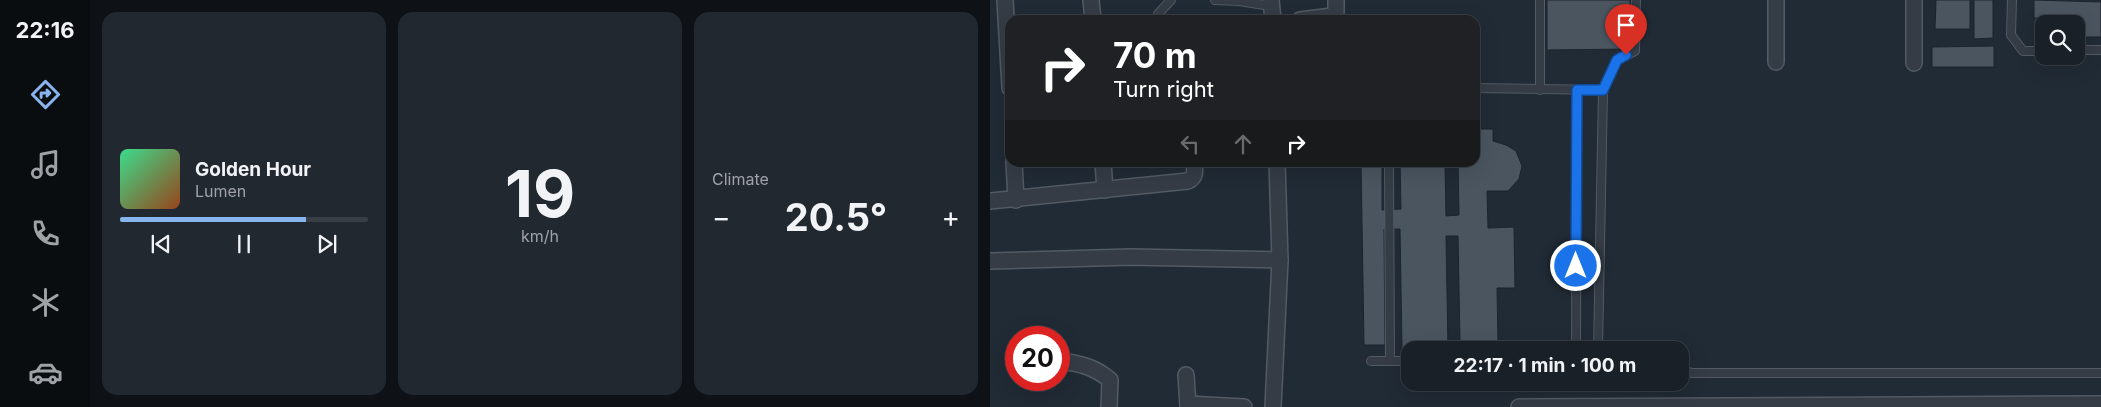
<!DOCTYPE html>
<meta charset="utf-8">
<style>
:root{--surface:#192028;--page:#222830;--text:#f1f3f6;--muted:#9fa3a8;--line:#373e45;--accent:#88b5ee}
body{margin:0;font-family:Inter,sans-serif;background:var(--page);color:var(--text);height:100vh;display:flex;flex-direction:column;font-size:19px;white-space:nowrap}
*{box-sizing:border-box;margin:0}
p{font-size:16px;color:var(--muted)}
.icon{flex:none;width:28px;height:28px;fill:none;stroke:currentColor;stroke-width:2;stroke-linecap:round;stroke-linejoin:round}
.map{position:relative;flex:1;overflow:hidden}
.panel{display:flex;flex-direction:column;gap:12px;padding:12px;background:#0e1216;width:900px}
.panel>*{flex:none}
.banner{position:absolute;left:15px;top:15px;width:475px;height:152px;border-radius:15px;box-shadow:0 5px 20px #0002,0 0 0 1px var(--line);background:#202124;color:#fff;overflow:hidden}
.fabs{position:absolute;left:1045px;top:15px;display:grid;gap:10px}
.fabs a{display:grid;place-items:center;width:50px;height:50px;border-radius:10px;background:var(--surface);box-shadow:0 5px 20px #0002,0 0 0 1px var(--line);font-size:25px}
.speed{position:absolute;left:15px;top:326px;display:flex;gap:10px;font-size:25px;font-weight:700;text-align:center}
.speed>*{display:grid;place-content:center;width:65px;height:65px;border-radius:50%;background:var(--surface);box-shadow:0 5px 20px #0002,0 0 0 1px var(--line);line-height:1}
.speed .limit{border:8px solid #d22;background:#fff;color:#111}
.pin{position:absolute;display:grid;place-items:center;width:42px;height:42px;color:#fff;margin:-51px -21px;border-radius:50% 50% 50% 0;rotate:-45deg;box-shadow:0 0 5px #0007}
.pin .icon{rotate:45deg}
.me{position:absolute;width:55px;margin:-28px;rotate:0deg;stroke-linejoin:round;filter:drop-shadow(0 0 4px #0008)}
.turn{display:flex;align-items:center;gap:18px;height:105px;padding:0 25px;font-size:22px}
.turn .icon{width:65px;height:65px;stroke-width:2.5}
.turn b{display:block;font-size:35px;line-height:42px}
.lanes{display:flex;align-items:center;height:48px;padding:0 25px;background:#0003;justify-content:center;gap:25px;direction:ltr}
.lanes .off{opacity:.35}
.big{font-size:38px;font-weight:700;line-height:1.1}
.panel .card{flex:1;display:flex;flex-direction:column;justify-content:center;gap:8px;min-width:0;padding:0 18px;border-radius:15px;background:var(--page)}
.panel .dial{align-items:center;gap:0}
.dial b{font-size:65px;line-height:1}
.song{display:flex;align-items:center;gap:15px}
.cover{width:60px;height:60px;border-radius:8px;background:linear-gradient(135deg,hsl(150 70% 55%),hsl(20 70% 35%))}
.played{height:5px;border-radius:2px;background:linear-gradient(90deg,var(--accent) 75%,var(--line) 75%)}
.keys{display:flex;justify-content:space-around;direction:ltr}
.heat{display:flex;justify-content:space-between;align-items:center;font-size:28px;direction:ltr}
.panel .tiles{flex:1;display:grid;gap:12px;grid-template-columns:repeat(3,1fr)}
.trip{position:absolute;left:411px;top:341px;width:288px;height:50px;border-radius:15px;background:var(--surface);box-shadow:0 5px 20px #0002,0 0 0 1px var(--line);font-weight:700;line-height:50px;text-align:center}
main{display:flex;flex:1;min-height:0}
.tabs{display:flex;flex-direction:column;width:90px;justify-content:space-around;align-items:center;background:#0a0d10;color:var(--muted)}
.tabs .icon{width:35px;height:35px}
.tabs .selected{color:var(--accent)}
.tabs b{font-size:22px;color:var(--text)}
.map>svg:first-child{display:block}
.building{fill:#4a5560;stroke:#1c242c}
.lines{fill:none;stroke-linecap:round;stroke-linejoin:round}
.lane-casing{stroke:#525a63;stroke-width:10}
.street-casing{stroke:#525a63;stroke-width:18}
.lane{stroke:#353c46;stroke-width:8}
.street{stroke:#353c46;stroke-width:15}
.route-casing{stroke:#114b97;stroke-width:12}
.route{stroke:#1a73e8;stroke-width:9}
</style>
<main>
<nav class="tabs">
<b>22:16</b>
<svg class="icon selected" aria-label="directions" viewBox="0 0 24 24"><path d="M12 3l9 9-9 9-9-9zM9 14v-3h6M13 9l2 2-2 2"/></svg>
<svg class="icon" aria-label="music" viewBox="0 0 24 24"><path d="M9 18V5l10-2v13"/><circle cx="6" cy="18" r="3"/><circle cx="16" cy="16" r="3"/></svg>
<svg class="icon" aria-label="phone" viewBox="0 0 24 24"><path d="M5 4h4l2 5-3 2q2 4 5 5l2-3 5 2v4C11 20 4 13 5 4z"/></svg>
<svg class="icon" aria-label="climate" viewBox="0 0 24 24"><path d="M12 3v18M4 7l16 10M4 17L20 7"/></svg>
<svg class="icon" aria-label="car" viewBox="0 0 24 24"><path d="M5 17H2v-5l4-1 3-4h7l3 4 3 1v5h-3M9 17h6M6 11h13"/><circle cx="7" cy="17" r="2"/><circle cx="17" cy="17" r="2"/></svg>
</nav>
<section class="panel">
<div class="tiles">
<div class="card">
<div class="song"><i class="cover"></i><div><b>Golden Hour</b><p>Lumen</p></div></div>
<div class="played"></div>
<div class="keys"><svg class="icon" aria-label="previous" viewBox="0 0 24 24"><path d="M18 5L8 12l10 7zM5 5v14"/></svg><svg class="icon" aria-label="pause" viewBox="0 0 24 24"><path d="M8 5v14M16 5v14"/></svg><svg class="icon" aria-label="next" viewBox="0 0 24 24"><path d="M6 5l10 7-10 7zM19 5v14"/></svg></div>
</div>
<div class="card dial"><b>19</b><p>km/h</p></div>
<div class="card"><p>Climate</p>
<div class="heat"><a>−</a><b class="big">20.5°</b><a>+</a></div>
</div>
</div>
</section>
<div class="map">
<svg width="1111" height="407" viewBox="0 0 1111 407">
<rect width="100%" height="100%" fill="#212b35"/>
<g class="building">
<path d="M557,0H640L641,49L557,50Z"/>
<path d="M946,0H980V29H945Z"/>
<path d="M984,0H1003V38L984,39Z"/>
<path d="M1044,0L1111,2V37H1090V17L1044,18Z"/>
<path d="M1004,46V67H942V47Z"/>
<path d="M485,129H503V141L516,145L526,151L532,166L529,179L518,191H497L498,228L524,227L525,288H507L508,342H470L468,236H456L458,348L412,349L410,229H394L395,345H374L371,162H392V210L411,209L410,162H455L456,216L469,215L468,162H485Z"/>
</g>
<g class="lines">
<g class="lane-casing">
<g id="lane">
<path d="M225,0L249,1L281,6"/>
<path d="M550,0V90"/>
<path d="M1022,0L1021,35L1033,51H1054"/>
<path d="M167,20L168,14L181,0"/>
<path d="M1086,50H1111"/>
<path d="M485,88L613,90L608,350"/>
<path d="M613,90L627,60L645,51L646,0"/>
<path d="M399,162L400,361"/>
<path d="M586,350L587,90"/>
<path d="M381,361H420"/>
<path d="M690,369L702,373H1111"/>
</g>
</g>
<g class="street-casing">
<g id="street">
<path d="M15,0L20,88"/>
<path d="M101,0L103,20"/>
<path d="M281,0L283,20"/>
<path d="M310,20L342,16L346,12V0"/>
<path d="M786,62V0"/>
<path d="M924,63V0"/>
<path d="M24,162L26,200"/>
<path d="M113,162L115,190"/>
<path d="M0,201L198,181C206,177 205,171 204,162"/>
<path d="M0,261L141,257L290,260"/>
<path d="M69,361C89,363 105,367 120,380L119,407"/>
<path d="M196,375L198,407"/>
<path d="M198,404L254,407"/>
<path d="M283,407L290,260L287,162"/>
<path d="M529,407L1111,404"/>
</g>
</g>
<use href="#lane" class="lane"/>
<use href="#street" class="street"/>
</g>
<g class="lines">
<g class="route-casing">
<path id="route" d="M586,266L587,90H613L627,60L636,55"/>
</g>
<use href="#route" class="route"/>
</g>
</svg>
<div class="fabs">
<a><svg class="icon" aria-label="search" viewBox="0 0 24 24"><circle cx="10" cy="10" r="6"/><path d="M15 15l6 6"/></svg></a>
</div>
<div class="speed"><div class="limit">20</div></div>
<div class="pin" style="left:636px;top:55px;background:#d93025"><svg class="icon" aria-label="arrive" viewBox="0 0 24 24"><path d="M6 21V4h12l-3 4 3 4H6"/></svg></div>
<svg class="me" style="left:586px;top:266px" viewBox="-20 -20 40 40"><circle r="17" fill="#1a73e8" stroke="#fff" stroke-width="3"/><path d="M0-11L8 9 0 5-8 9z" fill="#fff"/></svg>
<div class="trip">22:17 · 1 min · 100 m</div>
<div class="banner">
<div class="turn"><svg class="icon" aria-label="right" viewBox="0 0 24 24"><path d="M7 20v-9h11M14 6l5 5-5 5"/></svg><div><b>70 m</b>Turn right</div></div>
<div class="lanes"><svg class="icon off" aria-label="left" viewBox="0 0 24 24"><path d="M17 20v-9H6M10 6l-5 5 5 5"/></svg><svg class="icon off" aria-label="ahead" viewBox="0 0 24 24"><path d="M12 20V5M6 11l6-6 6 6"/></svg><svg class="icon" aria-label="right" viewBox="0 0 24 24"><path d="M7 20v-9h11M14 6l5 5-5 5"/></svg></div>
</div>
</div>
</main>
